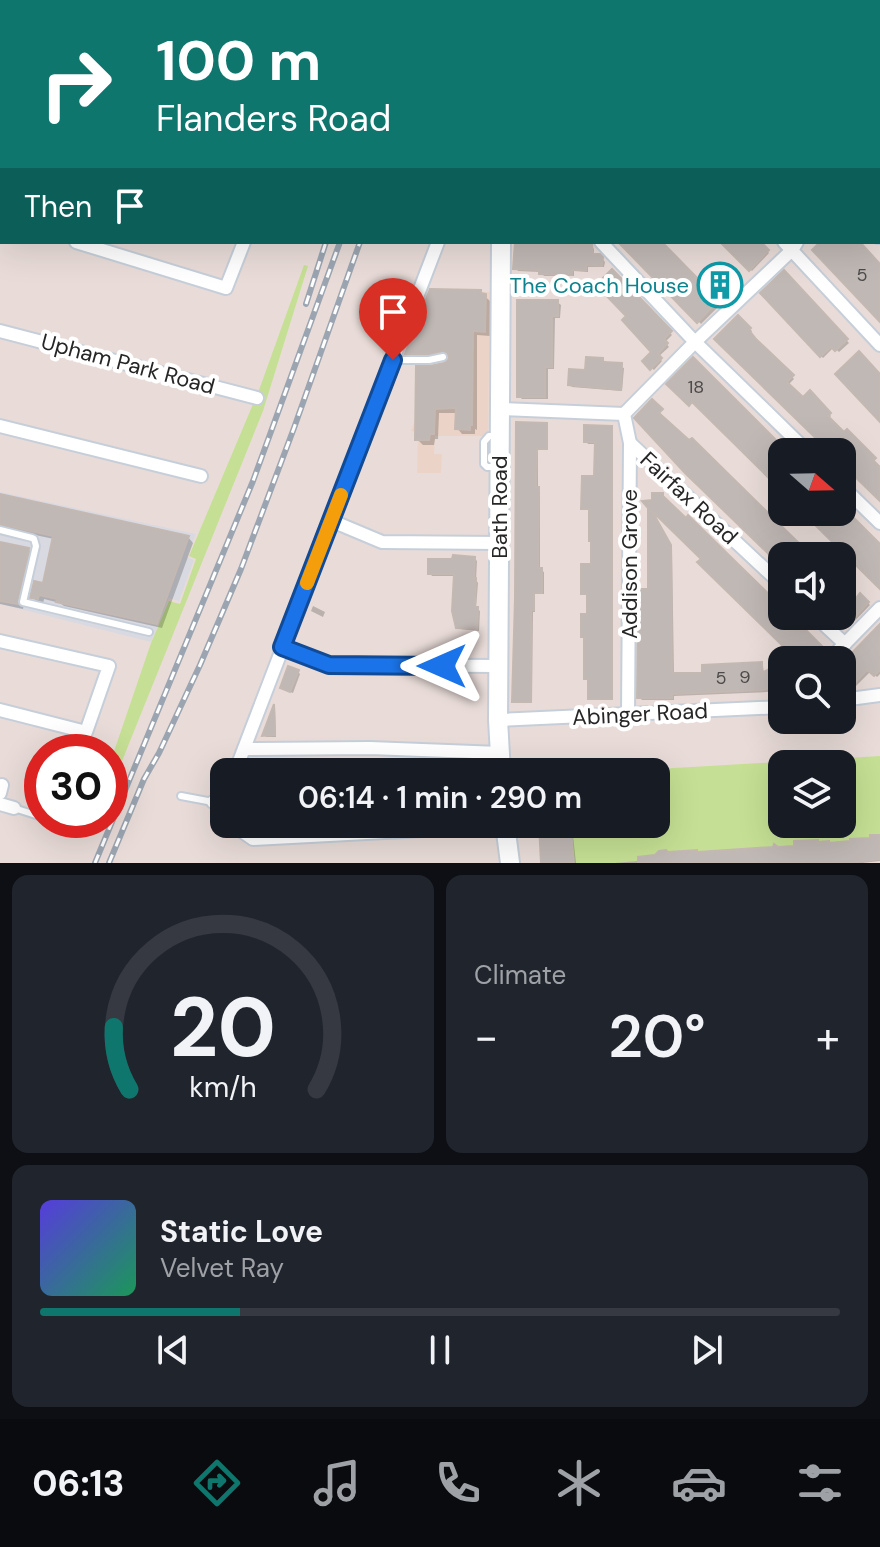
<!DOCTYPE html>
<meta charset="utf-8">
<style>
:root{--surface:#171b24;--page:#20242c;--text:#f1f3f6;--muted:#9ea1a6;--line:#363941;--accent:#0f766e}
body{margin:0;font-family:"DM Sans",sans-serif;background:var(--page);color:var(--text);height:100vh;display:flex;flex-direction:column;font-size:30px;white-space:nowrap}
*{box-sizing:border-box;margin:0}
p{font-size:26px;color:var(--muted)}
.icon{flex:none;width:44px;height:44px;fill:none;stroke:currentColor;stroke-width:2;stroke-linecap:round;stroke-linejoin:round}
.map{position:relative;height:863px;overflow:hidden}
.details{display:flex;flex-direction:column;gap:12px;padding:12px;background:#0d0f14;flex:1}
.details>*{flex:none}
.hud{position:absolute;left:0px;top:0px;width:880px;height:244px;box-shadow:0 8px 32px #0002;background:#0f766e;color:#fff;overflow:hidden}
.needle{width:52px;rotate:110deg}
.tools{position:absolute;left:768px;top:438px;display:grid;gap:16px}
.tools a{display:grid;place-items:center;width:88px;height:88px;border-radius:16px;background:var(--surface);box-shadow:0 8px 32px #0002;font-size:40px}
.speed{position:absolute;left:24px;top:734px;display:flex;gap:16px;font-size:40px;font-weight:700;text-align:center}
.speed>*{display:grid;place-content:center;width:104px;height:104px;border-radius:50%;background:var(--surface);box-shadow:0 8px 32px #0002;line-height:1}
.speed .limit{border:12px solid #d22;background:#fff;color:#111}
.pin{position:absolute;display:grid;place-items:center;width:68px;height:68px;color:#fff;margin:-82px -34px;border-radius:50% 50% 50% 0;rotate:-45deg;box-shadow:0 0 8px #0007}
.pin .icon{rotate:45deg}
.me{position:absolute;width:88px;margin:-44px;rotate:270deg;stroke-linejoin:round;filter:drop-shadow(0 0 6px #0008)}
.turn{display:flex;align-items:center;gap:28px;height:168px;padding:0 24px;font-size:36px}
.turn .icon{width:104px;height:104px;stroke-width:2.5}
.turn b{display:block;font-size:56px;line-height:68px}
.then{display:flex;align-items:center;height:76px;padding:0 24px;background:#0003;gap:16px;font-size:30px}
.big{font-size:60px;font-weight:600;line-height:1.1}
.details .tile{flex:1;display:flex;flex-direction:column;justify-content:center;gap:12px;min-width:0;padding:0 28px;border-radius:16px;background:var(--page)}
.details .dial{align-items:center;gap:0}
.dial svg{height:208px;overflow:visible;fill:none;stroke:var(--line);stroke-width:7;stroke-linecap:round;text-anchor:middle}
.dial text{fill:var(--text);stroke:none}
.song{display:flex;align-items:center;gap:24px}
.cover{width:96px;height:96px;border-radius:12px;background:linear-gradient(135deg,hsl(250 70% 55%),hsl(150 70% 35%))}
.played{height:8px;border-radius:4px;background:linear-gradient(90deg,var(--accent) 25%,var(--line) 25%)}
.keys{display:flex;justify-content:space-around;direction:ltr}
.heat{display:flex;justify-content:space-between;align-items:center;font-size:44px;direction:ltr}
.details .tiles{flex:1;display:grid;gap:12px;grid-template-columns:1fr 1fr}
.tile:last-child{grid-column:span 2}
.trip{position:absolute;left:210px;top:758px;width:460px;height:80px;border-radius:16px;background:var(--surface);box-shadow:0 8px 32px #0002;font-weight:600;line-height:80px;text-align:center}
.tabs{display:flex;height:128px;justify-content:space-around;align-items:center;background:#090b0e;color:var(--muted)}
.tabs .icon{width:56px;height:56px}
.tabs .current{color:var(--accent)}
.tabs b{font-size:36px;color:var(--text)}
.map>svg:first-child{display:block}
.industrial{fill:#d9d9e1}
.education{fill:#ebd4c7}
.green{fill:#c5e094;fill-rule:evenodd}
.shadow{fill:#0003}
.building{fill:#c0b8b4;stroke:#c4b8b2;stroke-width:2}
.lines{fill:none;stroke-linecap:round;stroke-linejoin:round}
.service-casing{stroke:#c6cfd9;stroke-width:10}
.minor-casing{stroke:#c6cfd9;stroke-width:16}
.secondary-casing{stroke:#c6cfd9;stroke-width:22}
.service{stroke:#fff;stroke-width:6}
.minor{stroke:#fff;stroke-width:12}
.secondary{stroke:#fff;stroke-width:18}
.rail-casing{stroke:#9ba5b1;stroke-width:6}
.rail{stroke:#fff;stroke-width:3;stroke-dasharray:9;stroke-linecap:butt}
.route-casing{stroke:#114b97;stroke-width:20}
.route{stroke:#1a73e8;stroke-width:14}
.slow{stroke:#f59e0b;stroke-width:14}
.labels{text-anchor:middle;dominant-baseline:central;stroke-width:8;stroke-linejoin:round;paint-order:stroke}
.number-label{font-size:18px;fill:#4c4a4a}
.culture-label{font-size:22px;fill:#0d838f;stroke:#fff;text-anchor:end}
.street-label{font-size:22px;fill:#262626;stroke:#fff}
</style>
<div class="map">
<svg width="880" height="863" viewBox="0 0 880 863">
<rect width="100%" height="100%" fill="#e9dcd8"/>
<path class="industrial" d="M0,492L196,534L187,557L194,560L179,601L169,598L151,642L0,604Z"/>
<path class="education" d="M424,292H490L488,436H435L434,454H442L441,473H417L418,433L411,431L418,412L419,365L399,363Z"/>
<g class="green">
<path d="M304,265L308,266L263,411L120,766L110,763L151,643L169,601L180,604L196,559L189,556L259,390Z"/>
<path d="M880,756V843L863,845L791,846L617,863H553L551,824H656V772L623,771ZM782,764H842V824H782Z"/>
</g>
<g class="shadow">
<path d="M226,0H271L276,2H228Z"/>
<path d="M647,0H675L674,2H647Z"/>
<path d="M878,3H880V43L878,52Z"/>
<rect x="878" y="59" width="2" height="31"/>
<path d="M878,138L880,139V159H878Z"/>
<path d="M880,193V214L878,213Z"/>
<path d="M517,242L591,246L594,249V256H600L605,262L604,267H588V272L574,271V276H544L541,272L518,271L516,268Z"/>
<path d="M625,242H659L708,292L719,281L729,291L714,306L717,308L701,324L623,244Z"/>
<path d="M721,242H758L769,253L752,271Z"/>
<path d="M612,272L672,335L665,342L669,347L658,357L662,361L654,370L645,361L654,352L629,316Z"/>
<path d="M784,273L849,343L839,352L834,347L823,358L763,293Z"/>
<path d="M480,292L490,301V336L477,335V430L475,429V434H462L457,428L458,413H439L438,439H435L434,445H423L417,439L445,365L455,355L435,359H413L408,354Z"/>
<path d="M557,302L561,305L560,318H555L554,369H548V399H522L519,396Z"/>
<path d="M738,318L752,331L750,334L758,343L794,379L788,385L804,400L810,393L831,416L828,419L844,435L847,432L880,466V498L842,461V452H833Z"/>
<path d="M602,360L624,368L622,391L572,387L570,384Z"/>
<path d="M518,424L546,425L548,427V450H538V490L540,492V570L544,572V594H535V612H533L532,703H517L514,701Z"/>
<path d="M611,428L613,430V700H593L590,698V680L586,678V639L583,636L589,616V595L583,593L593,566L591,510H586L583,508L596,478L597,444H588L586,441Z"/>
<path d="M665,498L782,609V616H789L826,653L819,660H794L792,658L796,656L704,559Z"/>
<path d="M0,506L188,537L193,543L162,628L64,606L60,603L44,599L43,604L38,602L32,597L44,585L54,539L2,528L0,526Z"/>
<path d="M650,509L672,549L674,675H705L761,664L763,666L764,674L782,668V689L767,692L674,696V700H642L639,697L650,591Z"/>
<path d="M0,544L28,549L34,555L23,609L0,604Z"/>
<path d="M475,559L477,561L476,580L478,583L476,608L480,611L479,631L460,629L458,627L456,576H432L430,573Z"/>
<path d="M842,587L856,601L861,596L870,605L848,628L835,616H842Z"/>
<path d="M313,606L325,612L323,617L311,611Z"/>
<path d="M880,627V674L877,677L871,671L854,688L842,676V666Z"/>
<path d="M298,672L300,674L293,693L285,690Z"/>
<path d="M275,707L276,737H266L265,735Z"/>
<path d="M541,824H569L570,833L573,836L576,863H543Z"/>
<path d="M880,837V861L862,863H615L777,849L820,844L830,845Z"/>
</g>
<g class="building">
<path d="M515,242L592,244L593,254H600L603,257L602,266L586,265V270H572V275L539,274V270L513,269Z"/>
<path d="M618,242H662L708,289L719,278L728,287L713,302L715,304L697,323Z"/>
<path d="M720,242H761L769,250L749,271Z"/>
<path d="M820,242H860L880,264V322L812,250Z"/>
<path d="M612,269L672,331L664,339L668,343L658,354L662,358L650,370L642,361L651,352L622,320L626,316L598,287V283Z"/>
<path d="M784,270L848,339L835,351L831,347L820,357L760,293Z"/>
<path d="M430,289L481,290V293L486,294L485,332L473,331L472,425H470V430L455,429L456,408L435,409L434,434H430L429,440H415L416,366H430L444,363L449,358L448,354L444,351L428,354H405Z"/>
<path d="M517,300H558V316H552V367H545V397H517Z"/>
<path d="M738,315L751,328L749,330L756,339L794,375L787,382L803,397L810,390L831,413L828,416L844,432L847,429L876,458L873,461L880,467V501L842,464V452H830L714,339Z"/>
<path d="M859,351L880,374V422L835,374Z"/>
<path d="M586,357L603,358V362L622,363L621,390L568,385L569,369L585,370Z"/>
<path d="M693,357L788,452H782V491L692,402L689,406L666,384Z"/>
<path d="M652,399L663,409L659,413L689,440L692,438L812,556H782V567L685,473L634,418Z"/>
<path d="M516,422L547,423V449H537L536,487H539L538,568H542V593H534V610H531V702H512L515,598Z"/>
<path d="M584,425L612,426V699H588V679H584V637H581V614H587V594H581V564H591V541H589V509H581L582,476H594L595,442H584Z"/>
<path d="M652,493H663V496L686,518L688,515L782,607V616H792L825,649L815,660H797L697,562L701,559L652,511L671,545L672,673H702V665L762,662V673L782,662V685L763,690L672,694V698H637L638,589H648V508L642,501L652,500Z"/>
<path d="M0,494L189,536L157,624L56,602L57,599L39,595L38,599L30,598L34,581L43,583L53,536L0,524Z"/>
<path d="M842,506L880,544V589L802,512H842Z"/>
<path d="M0,542L29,548L18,604L0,601Z"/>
<path d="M453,555L475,557L474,578H476L475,607H478L477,629L456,628L452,611L454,574H428V559H452Z"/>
<path d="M842,585L856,598L860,593L869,602L845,628L832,616H842Z"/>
<path d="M880,624V670L874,676L867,670L851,687L842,678V663Z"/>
<path d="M288,666L299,670L290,692L280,688Z"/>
<path d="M274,704L275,735L262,736Z"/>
<path d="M539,824H567L568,830L571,831L574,863H541Z"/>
<path d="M870,835H880V859L849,863H638V857L655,855L659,851L666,850L668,852L697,850V852L773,847L774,844L778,847L794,846V841L818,840V842L829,841V843L850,841V839L870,838Z"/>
</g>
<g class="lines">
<g class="service-casing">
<g id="service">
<path d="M184,0L190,2"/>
<path d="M215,2L216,0"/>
<path d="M393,360H429L443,357"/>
<path d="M496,436H489L484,442V464L487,467H498"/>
<path d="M0,530L32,538L34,539L36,546L23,602L149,632"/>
<path d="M181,796L213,802"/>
<path d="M14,808L42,817"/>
<path d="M52,820L55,821"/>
</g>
</g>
<g class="minor-casing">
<g id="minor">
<path d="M855,2L856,0"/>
<path d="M0,51L2,52"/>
<path d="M0,219H2"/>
<path d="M878,237H880"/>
<path d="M76,242L226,288L244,242"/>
<path d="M601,242L695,342L808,452"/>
<path d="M784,242L880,345"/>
<path d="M0,331L257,398"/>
<path d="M500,409L624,414L695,342L792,250L797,242"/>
<path d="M624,414L630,443L628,715"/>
<path d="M0,426L201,476"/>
<path d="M630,443L782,585"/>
<path d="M842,486L880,523"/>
<path d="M332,521L382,542L499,543"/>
<path d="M815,616L845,644"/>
<path d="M0,641L109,666L86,732L0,710"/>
<path d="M282,647L329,665L499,666"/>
<path d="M829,660L880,608"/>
<path d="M842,700L880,695"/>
<path d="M498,720L782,707"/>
<path d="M244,749L370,748L500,753"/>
<path d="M235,772L438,242"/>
<path d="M0,793L2,785"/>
<path d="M213,802L224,805"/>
<path d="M0,804L14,808"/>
<path d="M237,824L243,832L253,839L442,829L485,824"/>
</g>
</g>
<g class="secondary-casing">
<g id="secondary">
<path d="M310,0L315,2"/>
<path d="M606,2V0"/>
<path d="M878,115H880"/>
<path d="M501,242L498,720L501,772"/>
<path d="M505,824L510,863"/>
</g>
</g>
<use href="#service" class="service"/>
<use href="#minor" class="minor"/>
<use href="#secondary" class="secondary"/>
<g class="rail-casing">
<g id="rail">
<path d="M406,2L407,0"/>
<path d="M427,2L428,0"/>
<path d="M306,304L326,242"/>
<path d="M95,863L253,481L340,242"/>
<path d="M109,863L144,779L159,753L200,665L241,569L294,428L360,242"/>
</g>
</g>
<use href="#rail" class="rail"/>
</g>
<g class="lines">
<g class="route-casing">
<path id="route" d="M393,360L282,647L329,665L442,666"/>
</g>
<use href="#route" class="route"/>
<path class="slow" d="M307,583L341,495"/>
</g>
<defs>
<g id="building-ring" transform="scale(2.3)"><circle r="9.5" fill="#fff" stroke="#0f9aa8" stroke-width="1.5"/><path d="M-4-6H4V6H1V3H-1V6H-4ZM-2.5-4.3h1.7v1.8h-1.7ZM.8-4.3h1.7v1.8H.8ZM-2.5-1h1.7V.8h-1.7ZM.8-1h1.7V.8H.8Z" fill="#0f9aa8"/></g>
</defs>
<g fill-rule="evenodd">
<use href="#building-ring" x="720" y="285"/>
</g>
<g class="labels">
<g class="number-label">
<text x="862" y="275">5</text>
<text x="696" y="387">18</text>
<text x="745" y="677">9</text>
<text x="721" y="678">5</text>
</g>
<g class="culture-label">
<text x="689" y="285">The Coach House</text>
</g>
<g class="street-label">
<text transform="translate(128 364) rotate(15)">Upham Park Road</text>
<text transform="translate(689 498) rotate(43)">Fairfax Road</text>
<text transform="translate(499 507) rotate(-90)">Bath Road</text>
<text transform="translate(629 564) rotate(-90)">Addison Grove</text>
<text transform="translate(640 714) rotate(-3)">Abinger Road</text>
</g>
</g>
</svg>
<div class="tools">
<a><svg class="needle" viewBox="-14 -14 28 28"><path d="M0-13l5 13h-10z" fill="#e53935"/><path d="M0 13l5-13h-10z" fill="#9ea1a6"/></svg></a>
<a><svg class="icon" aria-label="sound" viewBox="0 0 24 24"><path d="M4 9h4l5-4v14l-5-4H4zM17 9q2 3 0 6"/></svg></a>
<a><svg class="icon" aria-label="search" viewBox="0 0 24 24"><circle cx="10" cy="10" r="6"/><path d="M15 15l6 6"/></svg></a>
<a><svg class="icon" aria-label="layers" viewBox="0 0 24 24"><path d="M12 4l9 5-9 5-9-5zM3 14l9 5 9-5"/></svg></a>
</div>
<div class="speed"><div class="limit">30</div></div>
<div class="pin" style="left:393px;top:360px;background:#d93025"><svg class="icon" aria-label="arrive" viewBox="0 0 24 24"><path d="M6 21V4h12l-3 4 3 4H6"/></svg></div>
<svg class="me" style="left:442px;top:666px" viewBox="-20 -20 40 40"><path d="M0-17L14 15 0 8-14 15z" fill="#1a73e8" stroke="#fff" stroke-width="4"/></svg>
<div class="trip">06:14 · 1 min · 290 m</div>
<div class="hud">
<div class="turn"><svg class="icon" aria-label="right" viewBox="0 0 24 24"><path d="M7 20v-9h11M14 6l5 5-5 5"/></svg><div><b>100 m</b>Flanders Road</div></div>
<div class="then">Then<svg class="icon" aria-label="arrive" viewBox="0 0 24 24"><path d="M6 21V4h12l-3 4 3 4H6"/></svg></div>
</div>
</div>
<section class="details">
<div class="tiles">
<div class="tile dial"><svg viewBox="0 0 100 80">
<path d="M14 69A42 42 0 1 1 86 69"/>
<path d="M14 69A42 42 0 0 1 8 45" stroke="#0f766e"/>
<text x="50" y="56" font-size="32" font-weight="700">20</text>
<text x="50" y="72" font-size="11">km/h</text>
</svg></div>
<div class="tile"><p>Climate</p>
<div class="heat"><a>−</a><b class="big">20°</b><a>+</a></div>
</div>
<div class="tile">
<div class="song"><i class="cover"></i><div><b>Static Love</b><p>Velvet Ray</p></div></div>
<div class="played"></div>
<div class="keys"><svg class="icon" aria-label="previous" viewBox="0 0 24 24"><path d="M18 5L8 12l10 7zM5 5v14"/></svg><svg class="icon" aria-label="pause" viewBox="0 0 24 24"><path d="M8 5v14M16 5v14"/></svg><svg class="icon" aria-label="next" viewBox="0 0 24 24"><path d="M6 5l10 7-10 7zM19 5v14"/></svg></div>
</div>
</div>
</section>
<nav class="tabs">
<b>06:13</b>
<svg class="icon current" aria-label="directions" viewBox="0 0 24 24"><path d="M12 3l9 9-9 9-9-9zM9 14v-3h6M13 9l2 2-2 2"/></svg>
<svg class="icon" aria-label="music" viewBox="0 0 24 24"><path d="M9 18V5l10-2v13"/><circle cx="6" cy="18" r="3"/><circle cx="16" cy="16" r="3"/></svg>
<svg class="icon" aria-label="phone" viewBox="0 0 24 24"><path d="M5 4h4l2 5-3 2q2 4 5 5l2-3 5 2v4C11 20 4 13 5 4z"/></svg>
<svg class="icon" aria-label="climate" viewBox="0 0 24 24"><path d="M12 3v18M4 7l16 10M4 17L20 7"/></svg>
<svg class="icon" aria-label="car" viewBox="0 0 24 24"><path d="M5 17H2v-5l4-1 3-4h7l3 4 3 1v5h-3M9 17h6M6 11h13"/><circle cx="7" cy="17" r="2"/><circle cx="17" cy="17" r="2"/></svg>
<svg class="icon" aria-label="filters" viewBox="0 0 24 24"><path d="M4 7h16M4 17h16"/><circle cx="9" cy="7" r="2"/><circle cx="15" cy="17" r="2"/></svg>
</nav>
